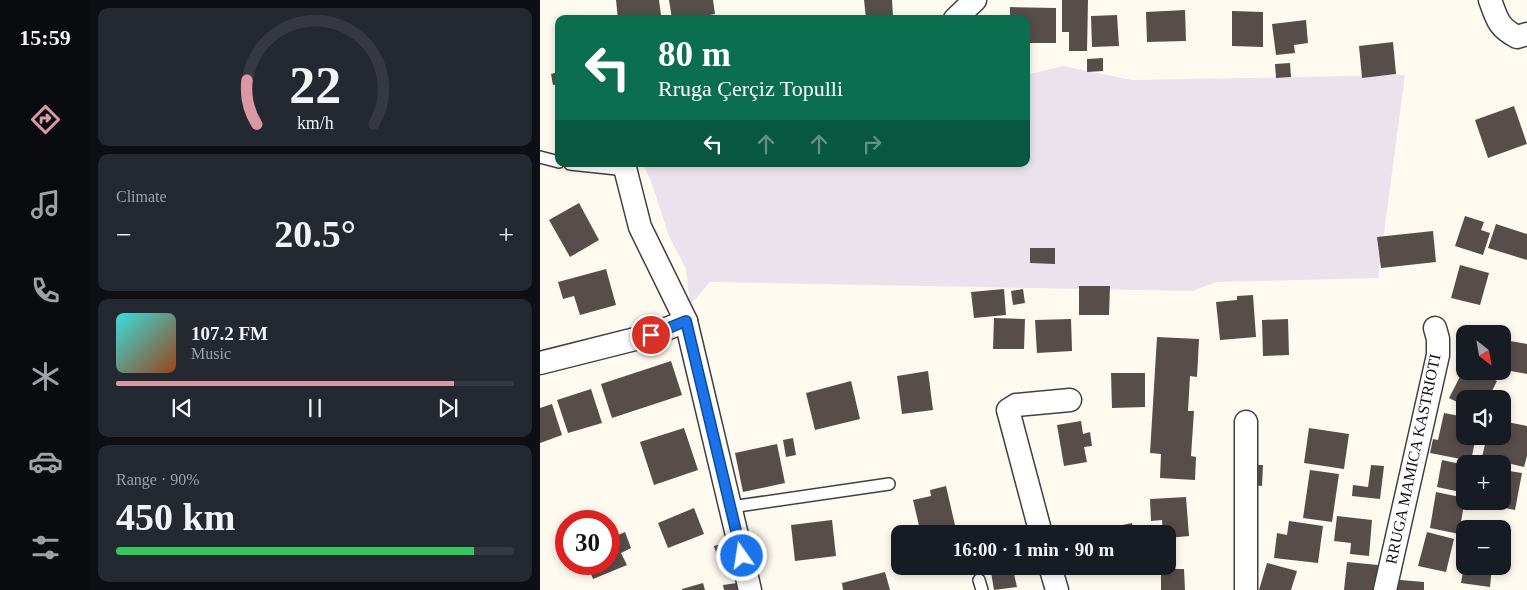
<!DOCTYPE html>
<meta charset="utf-8">
<style>
:root{--surface:#171b24;--page:#242831;--text:#f1f3f6;--muted:#9ea1a6;--line:#363941;--accent:#da98a5}
body{margin:0;font-family:"Times New Roman",serif;background:var(--page);color:var(--text);height:100vh;display:flex;flex-direction:column;font-size:19px;white-space:nowrap}
*{box-sizing:border-box;margin:0}
p{font-size:16px;color:var(--muted)}
.icon{flex:none;width:28px;height:28px;fill:none;stroke:currentColor;stroke-width:2;stroke-linecap:round;stroke-linejoin:round}
.map{position:relative;flex:1;overflow:hidden}
.panel{display:flex;flex-direction:column;gap:8px;padding:8px;background:#0d0f14;width:450px}
.panel>*{flex:none}
.banner{position:absolute;left:15px;top:15px;width:475px;height:152px;border-radius:10px;box-shadow:0 2px 8px #0003;background:#0b6e4f;color:#fff;overflow:hidden}
.needle{width:32px;rotate:149deg}
.fabs{position:absolute;left:916px;top:325px;display:grid;gap:10px}
.fabs a{display:grid;place-items:center;width:55px;height:55px;border-radius:10px;background:var(--surface);box-shadow:0 2px 8px #0003;font-size:25px}
.speed{position:absolute;left:15px;top:510px;display:flex;gap:10px;font-size:25px;font-weight:700;text-align:center}
.speed>*{display:grid;place-content:center;width:65px;height:65px;border-radius:50%;background:var(--surface);box-shadow:0 2px 8px #0003;line-height:1}
.speed .limit{border:8px solid #d22;background:#fff;color:#111}
.pin{position:absolute;display:grid;place-items:center;width:42px;height:42px;color:#fff;margin:-21px;border:2px solid #fff;border-radius:50%;box-shadow:0 1px 5px #0007}
.me{position:absolute;width:55px;margin:-28px;rotate:347deg;stroke-linejoin:round;filter:drop-shadow(0 0 4px #0008)}
.turn{display:flex;align-items:center;gap:18px;height:105px;padding:0 20px;font-size:22px}
.turn .icon{width:65px;height:65px;stroke-width:2.5}
.turn b{display:block;font-size:35px;line-height:42px}
.lanes{display:flex;align-items:center;height:48px;padding:0 20px;background:#0003;justify-content:center;gap:25px;direction:ltr}
.lanes .off{opacity:.35}
.big{font-size:38px;font-weight:700;line-height:1.1}
.panel .widget{flex:1;display:flex;flex-direction:column;justify-content:center;gap:8px;min-width:0;padding:0 18px;border-radius:10px;background:var(--page)}
.panel .dial{align-items:center;gap:0}
.dial svg{height:130px;overflow:visible;fill:none;stroke:var(--line);stroke-width:7;stroke-linecap:round;text-anchor:middle}
.dial text{fill:var(--text);stroke:none}
.song{display:flex;align-items:center;gap:15px}
.cover{width:60px;height:60px;border-radius:8px;background:linear-gradient(135deg,hsl(180 70% 55%),hsl(20 70% 35%))}
.played{height:5px;border-radius:2px;background:linear-gradient(90deg,var(--accent) 85%,var(--line) 85%)}
.keys{display:flex;justify-content:space-around;direction:ltr}
.heat{display:flex;justify-content:space-between;align-items:center;font-size:28px;direction:ltr}
.charge{height:8px;border-radius:4px;background:linear-gradient(90deg,#34c759 90%,var(--line) 0)}
.trip{position:absolute;left:351px;top:525px;width:285px;height:50px;border-radius:10px;background:var(--surface);box-shadow:0 2px 8px #0003;font-weight:700;line-height:50px;text-align:center}
main{display:flex;flex:1;min-height:0}
.tabs{display:flex;flex-direction:column;width:90px;justify-content:space-around;align-items:center;background:#090b0e;color:var(--muted)}
.tabs .icon{width:35px;height:35px}
.tabs .on{color:var(--accent)}
.tabs b{font-size:22px;color:var(--text)}
.map>svg:first-child{display:block}
.industrial{fill:#eae3ed}
.building{fill:#574e4b}
.lines{fill:none;stroke-linecap:round;stroke-linejoin:round}
.service-casing{stroke:#414141;stroke-width:14}
.minor-casing{stroke:#414141;stroke-width:25}
.service{stroke:#fff;stroke-width:11}
.minor{stroke:#fff;stroke-width:22}
.route-casing{stroke:#114b97;stroke-width:12}
.route{stroke:#1a73e8;stroke-width:9}
.labels{text-anchor:middle;dominant-baseline:central;stroke-width:5;stroke-linejoin:round;paint-order:stroke}
.street-label{font-size:16px;fill:#0e0e0e;stroke:#fff}
</style>
<main>
<nav class="tabs">
<b>15:59</b>
<svg class="icon on" aria-label="directions" viewBox="0 0 24 24"><path d="M12 3l9 9-9 9-9-9zM9 14v-3h6M13 9l2 2-2 2"/></svg>
<svg class="icon" aria-label="music" viewBox="0 0 24 24"><path d="M9 18V5l10-2v13"/><circle cx="6" cy="18" r="3"/><circle cx="16" cy="16" r="3"/></svg>
<svg class="icon" aria-label="phone" viewBox="0 0 24 24"><path d="M5 4h4l2 5-3 2q2 4 5 5l2-3 5 2v4C11 20 4 13 5 4z"/></svg>
<svg class="icon" aria-label="climate" viewBox="0 0 24 24"><path d="M12 3v18M4 7l16 10M4 17L20 7"/></svg>
<svg class="icon" aria-label="car" viewBox="0 0 24 24"><path d="M5 17H2v-5l4-1 3-4h7l3 4 3 1v5h-3M9 17h6M6 11h13"/><circle cx="7" cy="17" r="2"/><circle cx="17" cy="17" r="2"/></svg>
<svg class="icon" aria-label="filters" viewBox="0 0 24 24"><path d="M4 7h16M4 17h16"/><circle cx="9" cy="7" r="2"/><circle cx="15" cy="17" r="2"/></svg>
</nav>
<section class="panel">
<div class="widget dial"><svg viewBox="0 0 100 80">
<path d="M14 69A42 42 0 1 1 86 69"/>
<path d="M14 69A42 42 0 0 1 8 42" stroke="#da98a5"/>
<text x="50" y="56" font-size="32" font-weight="700">22</text>
<text x="50" y="72" font-size="11">km/h</text>
</svg></div>
<div class="widget"><p>Climate</p>
<div class="heat"><a>−</a><b class="big">20.5°</b><a>+</a></div>
</div>
<div class="widget">
<div class="song"><i class="cover"></i><div><b>107.2 FM</b><p>Music</p></div></div>
<div class="played"></div>
<div class="keys"><svg class="icon" aria-label="previous" viewBox="0 0 24 24"><path d="M18 5L8 12l10 7zM5 5v14"/></svg><svg class="icon" aria-label="pause" viewBox="0 0 24 24"><path d="M8 5v14M16 5v14"/></svg><svg class="icon" aria-label="next" viewBox="0 0 24 24"><path d="M6 5l10 7-10 7zM19 5v14"/></svg></div>
</div>
<div class="widget"><p>Range · 90%</p><b class="big">450 km</b><div class="charge"></div></div>
</section>
<div class="map">
<svg width="987" height="590" viewBox="0 0 987 590">
<rect width="100%" height="100%" fill="#fffaf0"/>
<path class="industrial" d="M523,66L592,80L865,75L838,278L677,282L652,291L170,282L150,305L146,269L129,236L111,181L103,164H486V75Z"/>
<g class="building">
<path d="M76,0H119L121,15L106,17V19H78Z"/>
<path d="M129,0H173L175,14L149,19H132Z"/>
<path d="M324,0H352L353,16L326,18Z"/>
<path d="M522,0H548L547,51H529V32H522Z"/>
<path d="M470,7L516,8V43H486V19H470Z"/>
<path d="M645,10L646,41L607,42L606,12Z"/>
<path d="M692,11L723,12V47L692,46Z"/>
<path d="M577,15L579,46L552,47L551,16Z"/>
<path d="M766,20L768,43L754,45L755,53L736,55L732,24Z"/>
<path d="M853,42L856,74L822,78L819,46Z"/>
<path d="M563,58V71L547,72V59Z"/>
<path d="M750,63L751,77L736,78L735,64Z"/>
<path d="M19,72V84L13,85L11,74Z"/>
<path d="M974,106L987,144L948,158L935,120Z"/>
<path d="M15,128H19V142H18Z"/>
<path d="M39,203L59,240L30,257L9,220Z"/>
<path d="M925,216L944,222L941,230L950,233L943,255L915,246Z"/>
<path d="M956,224L987,234V260L948,248Z"/>
<path d="M893,231L896,262L841,268L837,237Z"/>
<path d="M490,248H515V264L490,263Z"/>
<path d="M920,265L949,273L940,305L911,298Z"/>
<path d="M66,269L76,305L40,315L34,296L23,299L18,282Z"/>
<path d="M539,286H570L569,315H539Z"/>
<path d="M464,289L466,315L434,318L431,292Z"/>
<path d="M483,289L485,303L473,305L471,291Z"/>
<path d="M713,295L716,337L680,340L676,302L697,300V296Z"/>
<path d="M454,318L485,319L484,349H453Z"/>
<path d="M531,319L532,351L497,353L495,320Z"/>
<path d="M748,319L749,355L723,356L722,320Z"/>
<path d="M617,337L659,339L657,377L650,376L648,411H654L651,456L656,457L655,480L620,478L621,454L610,453Z"/>
<path d="M970,341L987,344V374L965,370Z"/>
<path d="M131,361L142,395L72,418L61,384Z"/>
<path d="M925,367V371H938L957,381L948,399H925V406L909,398Z"/>
<path d="M388,371L393,410L362,414L357,376Z"/>
<path d="M571,373H605V407L572,408Z"/>
<path d="M311,381L320,419L275,430L266,393Z"/>
<path d="M51,389L62,423L28,433L17,400Z"/>
<path d="M12,404L22,435L0,443V408Z"/>
<path d="M904,413L925,417V436H936L931,461L890,453L893,439L898,440Z"/>
<path d="M541,421L543,434L550,432L552,446L544,447L547,462L524,466L517,425Z"/>
<path d="M962,421L987,426V456L984,467L942,457L947,436H962Z"/>
<path d="M144,428L158,470L114,485L100,442Z"/>
<path d="M769,428L809,434L804,469L764,463Z"/>
<path d="M253,438L256,455L246,457L243,440Z"/>
<path d="M237,444L245,483L203,492L195,453Z"/>
<path d="M902,460L925,465V493L897,487Z"/>
<path d="M713,465H723L722,486L712,485Z"/>
<path d="M831,465L844,466L840,499L812,496L813,485L828,487Z"/>
<path d="M770,470L799,474L792,522L763,518Z"/>
<path d="M962,470L982,473L975,510L935,502L962,501Z"/>
<path d="M406,486L417,534H381L373,500L391,496L390,490Z"/>
<path d="M896,492L925,498L919,534L890,528Z"/>
<path d="M646,497L649,536L628,538V534H623L622,520L611,521L610,499Z"/>
<path d="M154,508L164,534L128,548L118,523Z"/>
<path d="M797,516L832,520L829,556L810,554L811,543L794,541Z"/>
<path d="M292,520L296,556L255,561L251,525Z"/>
<path d="M749,521L783,526L778,563L734,558L737,533L747,535Z"/>
<path d="M592,523L594,534H559L558,530Z"/>
<path d="M85,532L91,548L81,553L87,565L53,579L47,564H69V539Z"/>
<path d="M887,532L914,539L906,572L878,566Z"/>
<path d="M185,543L192,564L181,568L174,546Z"/>
<path d="M807,562L838,565L836,590H804Z"/>
<path d="M727,563L757,571L751,590H719Z"/>
<path d="M450,566H497L498,570L474,574L477,587L454,590Z"/>
<path d="M924,566H952L950,587L921,583Z"/>
<path d="M621,569H644L645,590H621Z"/>
<path d="M345,572L350,590H303L302,583Z"/>
<path d="M849,579L884,582V590H848Z"/>
<path d="M163,583L165,590H142V589Z"/>
<path d="M197,583L198,590H184L183,585Z"/>
</g>
<g class="lines">
<g class="service-casing">
<g id="service">
<path d="M0,157L19,162"/>
<path d="M30,164L86,170"/>
<path d="M191,507L349,484"/>
<path d="M439,580L442,590"/>
</g>
</g>
<g class="minor-casing">
<g id="minor">
<path d="M950,0C957,19 958,27 977,37L987,34"/>
<path d="M415,19L435,0"/>
<path d="M84,164L100,227L146,321L210,590"/>
<path d="M0,363L111,335L146,321"/>
<path d="M501,534L468,410L476,405L530,400"/>
<path d="M510,566L517,590"/>
<path d="M706,590V422"/>
<path d="M845,590L898,355V339L895,328"/>
</g>
</g>
<use href="#service" class="service"/>
<use href="#minor" class="minor"/>
</g>
<g class="lines">
<g class="route-casing">
<path id="route" d="M111,335L146,321L202,556"/>
</g>
<use href="#route" class="route"/>
</g>
<g class="labels">
<g class="street-label">
<text transform="translate(873 459) rotate(-78)">RRUGA MAMICA KASTRIOTI</text>
</g>
</g>
</svg>
<div class="fabs">
<a><svg class="needle" viewBox="-14 -14 28 28"><path d="M0-13l5 13h-10z" fill="#e53935"/><path d="M0 13l5-13h-10z" fill="#9ea1a6"/></svg></a>
<a><svg class="icon" aria-label="sound" viewBox="0 0 24 24"><path d="M4 9h4l5-4v14l-5-4H4zM17 9q2 3 0 6"/></svg></a>
<a>+</a>
<a>−</a>
</div>
<div class="speed"><div class="limit">30</div></div>
<div class="pin" style="left:111px;top:335px;background:#d93025"><svg class="icon" aria-label="arrive" viewBox="0 0 24 24"><path d="M6 21V4h12l-3 4 3 4H6"/></svg></div>
<svg class="me" style="left:202px;top:556px" viewBox="-20 -20 40 40"><circle r="17" fill="#1a73e8" stroke="#fff" stroke-width="3"/><path d="M0-11L8 9 0 5-8 9z" fill="#fff"/></svg>
<div class="trip">16:00 · 1 min · 90 m</div>
<div class="banner">
<div class="turn"><svg class="icon" aria-label="left" viewBox="0 0 24 24"><path d="M17 20v-9H6M10 6l-5 5 5 5"/></svg><div><b>80 m</b>Rruga Çerçiz Topulli</div></div>
<div class="lanes"><svg class="icon" aria-label="left" viewBox="0 0 24 24"><path d="M17 20v-9H6M10 6l-5 5 5 5"/></svg><svg class="icon off" aria-label="ahead" viewBox="0 0 24 24"><path d="M12 20V5M6 11l6-6 6 6"/></svg><svg class="icon off" aria-label="ahead" viewBox="0 0 24 24"><path d="M12 20V5M6 11l6-6 6 6"/></svg><svg class="icon off" aria-label="right" viewBox="0 0 24 24"><path d="M7 20v-9h11M14 6l5 5-5 5"/></svg></div>
</div>
</div>
</main>
